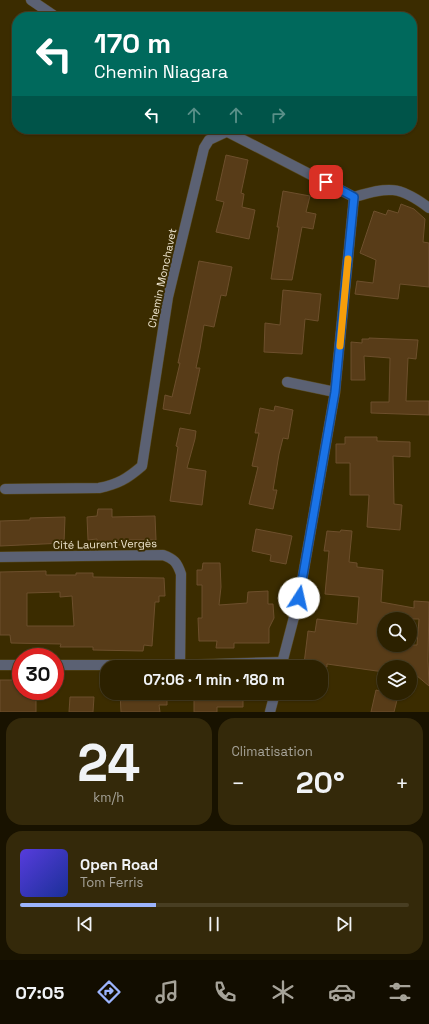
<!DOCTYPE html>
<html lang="fr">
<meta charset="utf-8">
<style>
:root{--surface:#2c2100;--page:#34290a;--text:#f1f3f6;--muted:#a6a399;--line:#483e22;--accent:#9cb4fd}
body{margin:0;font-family:"Space Grotesk",sans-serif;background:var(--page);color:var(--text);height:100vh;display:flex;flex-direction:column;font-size:15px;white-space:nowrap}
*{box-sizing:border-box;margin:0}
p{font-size:13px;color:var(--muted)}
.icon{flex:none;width:22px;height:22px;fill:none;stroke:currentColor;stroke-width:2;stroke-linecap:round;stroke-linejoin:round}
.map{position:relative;height:712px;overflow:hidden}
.drawer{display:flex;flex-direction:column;gap:6px;padding:6px;background:#181200;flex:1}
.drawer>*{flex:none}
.banner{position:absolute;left:12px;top:12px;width:405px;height:122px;border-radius:16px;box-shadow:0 1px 3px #0004,0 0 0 1px var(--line);background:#00695c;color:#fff;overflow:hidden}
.controls{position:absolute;left:377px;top:612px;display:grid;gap:8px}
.controls a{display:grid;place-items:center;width:40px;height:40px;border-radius:50%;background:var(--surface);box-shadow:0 1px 3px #0004,0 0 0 1px var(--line);font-size:20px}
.speed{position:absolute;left:12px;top:648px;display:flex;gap:8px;font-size:20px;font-weight:700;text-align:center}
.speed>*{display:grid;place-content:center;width:52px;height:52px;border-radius:50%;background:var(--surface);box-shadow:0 1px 3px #0004,0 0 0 1px var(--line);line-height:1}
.speed .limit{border:6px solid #d22;background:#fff;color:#111}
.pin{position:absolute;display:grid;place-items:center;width:34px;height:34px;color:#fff;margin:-17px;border-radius:8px;box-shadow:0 2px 6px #0006}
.me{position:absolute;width:44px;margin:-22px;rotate:10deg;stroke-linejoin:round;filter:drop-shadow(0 0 3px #0008)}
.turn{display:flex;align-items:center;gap:14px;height:84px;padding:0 16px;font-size:18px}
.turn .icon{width:52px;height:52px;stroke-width:2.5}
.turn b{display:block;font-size:28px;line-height:34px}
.lanes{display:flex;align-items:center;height:38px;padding:0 16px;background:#0003;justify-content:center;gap:20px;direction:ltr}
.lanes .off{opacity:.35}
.big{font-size:30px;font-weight:700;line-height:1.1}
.drawer .tile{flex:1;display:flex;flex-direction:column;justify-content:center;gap:6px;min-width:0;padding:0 14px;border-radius:16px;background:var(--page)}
.drawer .dial{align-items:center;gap:0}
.dial b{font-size:52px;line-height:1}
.song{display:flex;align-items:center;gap:12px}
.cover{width:48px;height:48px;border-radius:6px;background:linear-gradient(135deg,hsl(250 70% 55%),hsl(230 70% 35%))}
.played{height:4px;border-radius:2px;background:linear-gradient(90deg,var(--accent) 35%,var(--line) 35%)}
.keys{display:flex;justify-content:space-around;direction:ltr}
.heat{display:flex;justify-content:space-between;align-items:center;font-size:22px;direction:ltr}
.drawer .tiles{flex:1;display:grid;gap:6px;grid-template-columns:1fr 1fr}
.tile:last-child{grid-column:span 2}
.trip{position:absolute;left:100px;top:660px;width:228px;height:40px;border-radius:16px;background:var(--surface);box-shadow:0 1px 3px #0004,0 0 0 1px var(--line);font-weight:700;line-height:40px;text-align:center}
.tabs{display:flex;height:64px;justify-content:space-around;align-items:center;background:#120d00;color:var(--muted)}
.tabs .icon{width:28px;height:28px}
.tabs .active{color:var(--accent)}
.tabs b{font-size:18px;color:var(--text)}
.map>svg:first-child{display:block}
.building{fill:#583c18;stroke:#6d4f2c;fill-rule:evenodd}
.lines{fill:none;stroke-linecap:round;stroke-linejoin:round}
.minor-casing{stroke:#584a21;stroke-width:11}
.minor{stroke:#5b6173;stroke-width:10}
.route-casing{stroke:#114b97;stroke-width:10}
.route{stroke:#1a73e8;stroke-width:7}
.slow{stroke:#f59e0b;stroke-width:7}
.labels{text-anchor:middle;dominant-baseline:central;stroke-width:4;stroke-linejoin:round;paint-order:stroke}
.street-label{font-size:11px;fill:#eee5ce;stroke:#3b2c00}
</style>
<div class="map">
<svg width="429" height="712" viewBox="0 0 429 712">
<rect width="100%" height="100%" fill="#3b2c00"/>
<g class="building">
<path d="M226,155L248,160L241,193L244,194L242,207L255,210L249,239L216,232L224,202L216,200Z"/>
<path d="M283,191L310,196L306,212L316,214L313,229L302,227L292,280L271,279L279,227H277Z"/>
<path d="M401,204L414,209L425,219L423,242L429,243V287L400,284L398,299L355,294L357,281L373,283L376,260L360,253L374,211L386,215L388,210L398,213Z"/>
<path d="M199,261L232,267L226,296L221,295L214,327L204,325L200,349L196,368H200L190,414L163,409L165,395L172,397L180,363H178Z"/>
<path d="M283,290L321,294L318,321L305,319L302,354L264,352L265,323L280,325Z"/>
<path d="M369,338L418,340L416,359L408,358L406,401H429V415L371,413V402H389L390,358L364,356L365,380H351V342L362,343V339H369Z"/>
<path d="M275,406L293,410L288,439L283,438L279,454L273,490H277L273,509L249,504L258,467L252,466L259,433H255L260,408L274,411Z"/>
<path d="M180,428L196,431L195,439L187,468L206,471L202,505L170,501L178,447L176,446Z"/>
<path d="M345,437H377V441L410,442V457L393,456L394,504L402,505L400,530L367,527L369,495H350V463H336V444H345Z"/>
<path d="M98,509H112V517L155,516L156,540H129V545H97V539L88,540L87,517L97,516Z"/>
<path d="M65,517L64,543L0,546V521L30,520V518Z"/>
<path d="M256,529L292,536L286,564L270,561L271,555L252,551Z"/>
<path d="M341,530L352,531L349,562L357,563V567L383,570L381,602L414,608V601L429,602L428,660L429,686L410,670V667H384V672L327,664V667L304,664L308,631L315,632L317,619L357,624L359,597L325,594L329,551H324L327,531L340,532ZM384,619H419L417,645H384Z"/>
<path d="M203,563H220L221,587L219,605L247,603L248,592L268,591V604H273L274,618L269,628V643H234V648H216L217,641H199L198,618H202V585H197V570H202Z"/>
<path d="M46,571V575H76V573H93V577L164,578L165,596H159V602H155L152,646L144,645L143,651L93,650V647H60L61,644L11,643L10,635H0V572ZM60,592V597L72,596L74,626H27V593Z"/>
<path d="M0,680H21V691H36V712H0Z"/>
<path d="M376,690L398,696L394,712H371Z"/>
<path d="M120,693H167V705H159L160,712H121Z"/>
<path d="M194,693H243V707H217V712H194Z"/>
<path d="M70,697H94L93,712H69Z"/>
</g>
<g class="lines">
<g class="minor-casing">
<g id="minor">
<path d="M31,0L56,17"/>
<path d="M222,129L354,197C389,187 399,185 429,208"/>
<path d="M287,382L335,392"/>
<path d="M5,489L99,488C118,484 127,479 142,466L168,297L204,148L209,140L226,132"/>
<path d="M0,557L163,555C174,559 177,562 181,574L180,665"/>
<path d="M0,665H21"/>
<path d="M55,665H180L282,662"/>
<path d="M281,667L299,598L335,392L354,197"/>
<path d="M270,712L275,693"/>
</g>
</g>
<use href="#minor" class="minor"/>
</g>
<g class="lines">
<g class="route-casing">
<path id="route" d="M299,598L335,392L354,197L326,182"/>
</g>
<use href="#route" class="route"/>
<path class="slow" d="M340,346L348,259"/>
</g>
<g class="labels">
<g class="street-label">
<text transform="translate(162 278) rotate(-78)">Chemin Monchavet</text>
<text transform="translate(105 544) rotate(-1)">Cité Laurent Vergès</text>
</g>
</g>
</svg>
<div class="controls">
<a><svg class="icon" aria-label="search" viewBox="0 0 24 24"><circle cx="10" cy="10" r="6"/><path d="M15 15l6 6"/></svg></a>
<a><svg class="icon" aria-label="layers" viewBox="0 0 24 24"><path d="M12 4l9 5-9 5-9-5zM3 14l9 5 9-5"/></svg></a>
</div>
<div class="speed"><div class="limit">30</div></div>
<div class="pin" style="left:326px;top:182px;background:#d93025"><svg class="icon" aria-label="arrive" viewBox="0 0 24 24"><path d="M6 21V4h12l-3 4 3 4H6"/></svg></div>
<svg class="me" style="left:299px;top:598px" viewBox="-20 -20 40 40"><circle r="19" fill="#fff"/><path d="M0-13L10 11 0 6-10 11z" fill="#1a73e8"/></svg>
<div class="trip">07:06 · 1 min · 180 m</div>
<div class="banner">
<div class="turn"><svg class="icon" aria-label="left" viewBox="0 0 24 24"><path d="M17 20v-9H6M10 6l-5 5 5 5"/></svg><div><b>170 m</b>Chemin Niagara</div></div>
<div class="lanes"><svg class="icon" aria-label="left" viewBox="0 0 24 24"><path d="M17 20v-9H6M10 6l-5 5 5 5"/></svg><svg class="icon off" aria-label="ahead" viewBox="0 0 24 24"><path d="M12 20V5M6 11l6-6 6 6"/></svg><svg class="icon off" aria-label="ahead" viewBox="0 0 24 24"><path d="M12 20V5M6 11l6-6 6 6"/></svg><svg class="icon off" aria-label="right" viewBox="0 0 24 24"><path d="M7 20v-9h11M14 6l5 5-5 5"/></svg></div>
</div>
</div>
<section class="drawer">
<div class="tiles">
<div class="tile dial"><b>24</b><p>km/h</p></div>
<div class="tile"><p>Climatisation</p>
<div class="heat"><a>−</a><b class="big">20°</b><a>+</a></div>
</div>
<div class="tile">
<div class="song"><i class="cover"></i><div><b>Open Road</b><p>Tom Ferris</p></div></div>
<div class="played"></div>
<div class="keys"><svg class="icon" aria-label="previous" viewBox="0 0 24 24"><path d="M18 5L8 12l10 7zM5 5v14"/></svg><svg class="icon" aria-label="pause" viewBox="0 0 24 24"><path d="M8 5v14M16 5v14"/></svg><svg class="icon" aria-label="next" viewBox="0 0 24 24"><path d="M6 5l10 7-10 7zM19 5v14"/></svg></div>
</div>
</div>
</section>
<nav class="tabs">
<b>07:05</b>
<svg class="icon active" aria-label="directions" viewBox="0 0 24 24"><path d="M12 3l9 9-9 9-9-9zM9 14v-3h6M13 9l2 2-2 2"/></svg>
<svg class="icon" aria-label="music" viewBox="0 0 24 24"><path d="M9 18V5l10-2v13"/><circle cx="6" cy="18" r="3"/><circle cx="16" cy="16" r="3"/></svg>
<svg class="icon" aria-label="phone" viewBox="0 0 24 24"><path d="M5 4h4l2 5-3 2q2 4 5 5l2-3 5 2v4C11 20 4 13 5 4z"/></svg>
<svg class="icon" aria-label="climate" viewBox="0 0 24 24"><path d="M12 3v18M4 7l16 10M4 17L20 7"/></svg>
<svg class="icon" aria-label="car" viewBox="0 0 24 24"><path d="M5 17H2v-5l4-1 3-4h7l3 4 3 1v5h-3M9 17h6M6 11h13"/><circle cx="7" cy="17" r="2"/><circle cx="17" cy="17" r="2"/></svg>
<svg class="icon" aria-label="filters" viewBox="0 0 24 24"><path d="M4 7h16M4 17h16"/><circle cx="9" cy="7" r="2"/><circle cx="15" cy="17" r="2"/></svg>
</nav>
